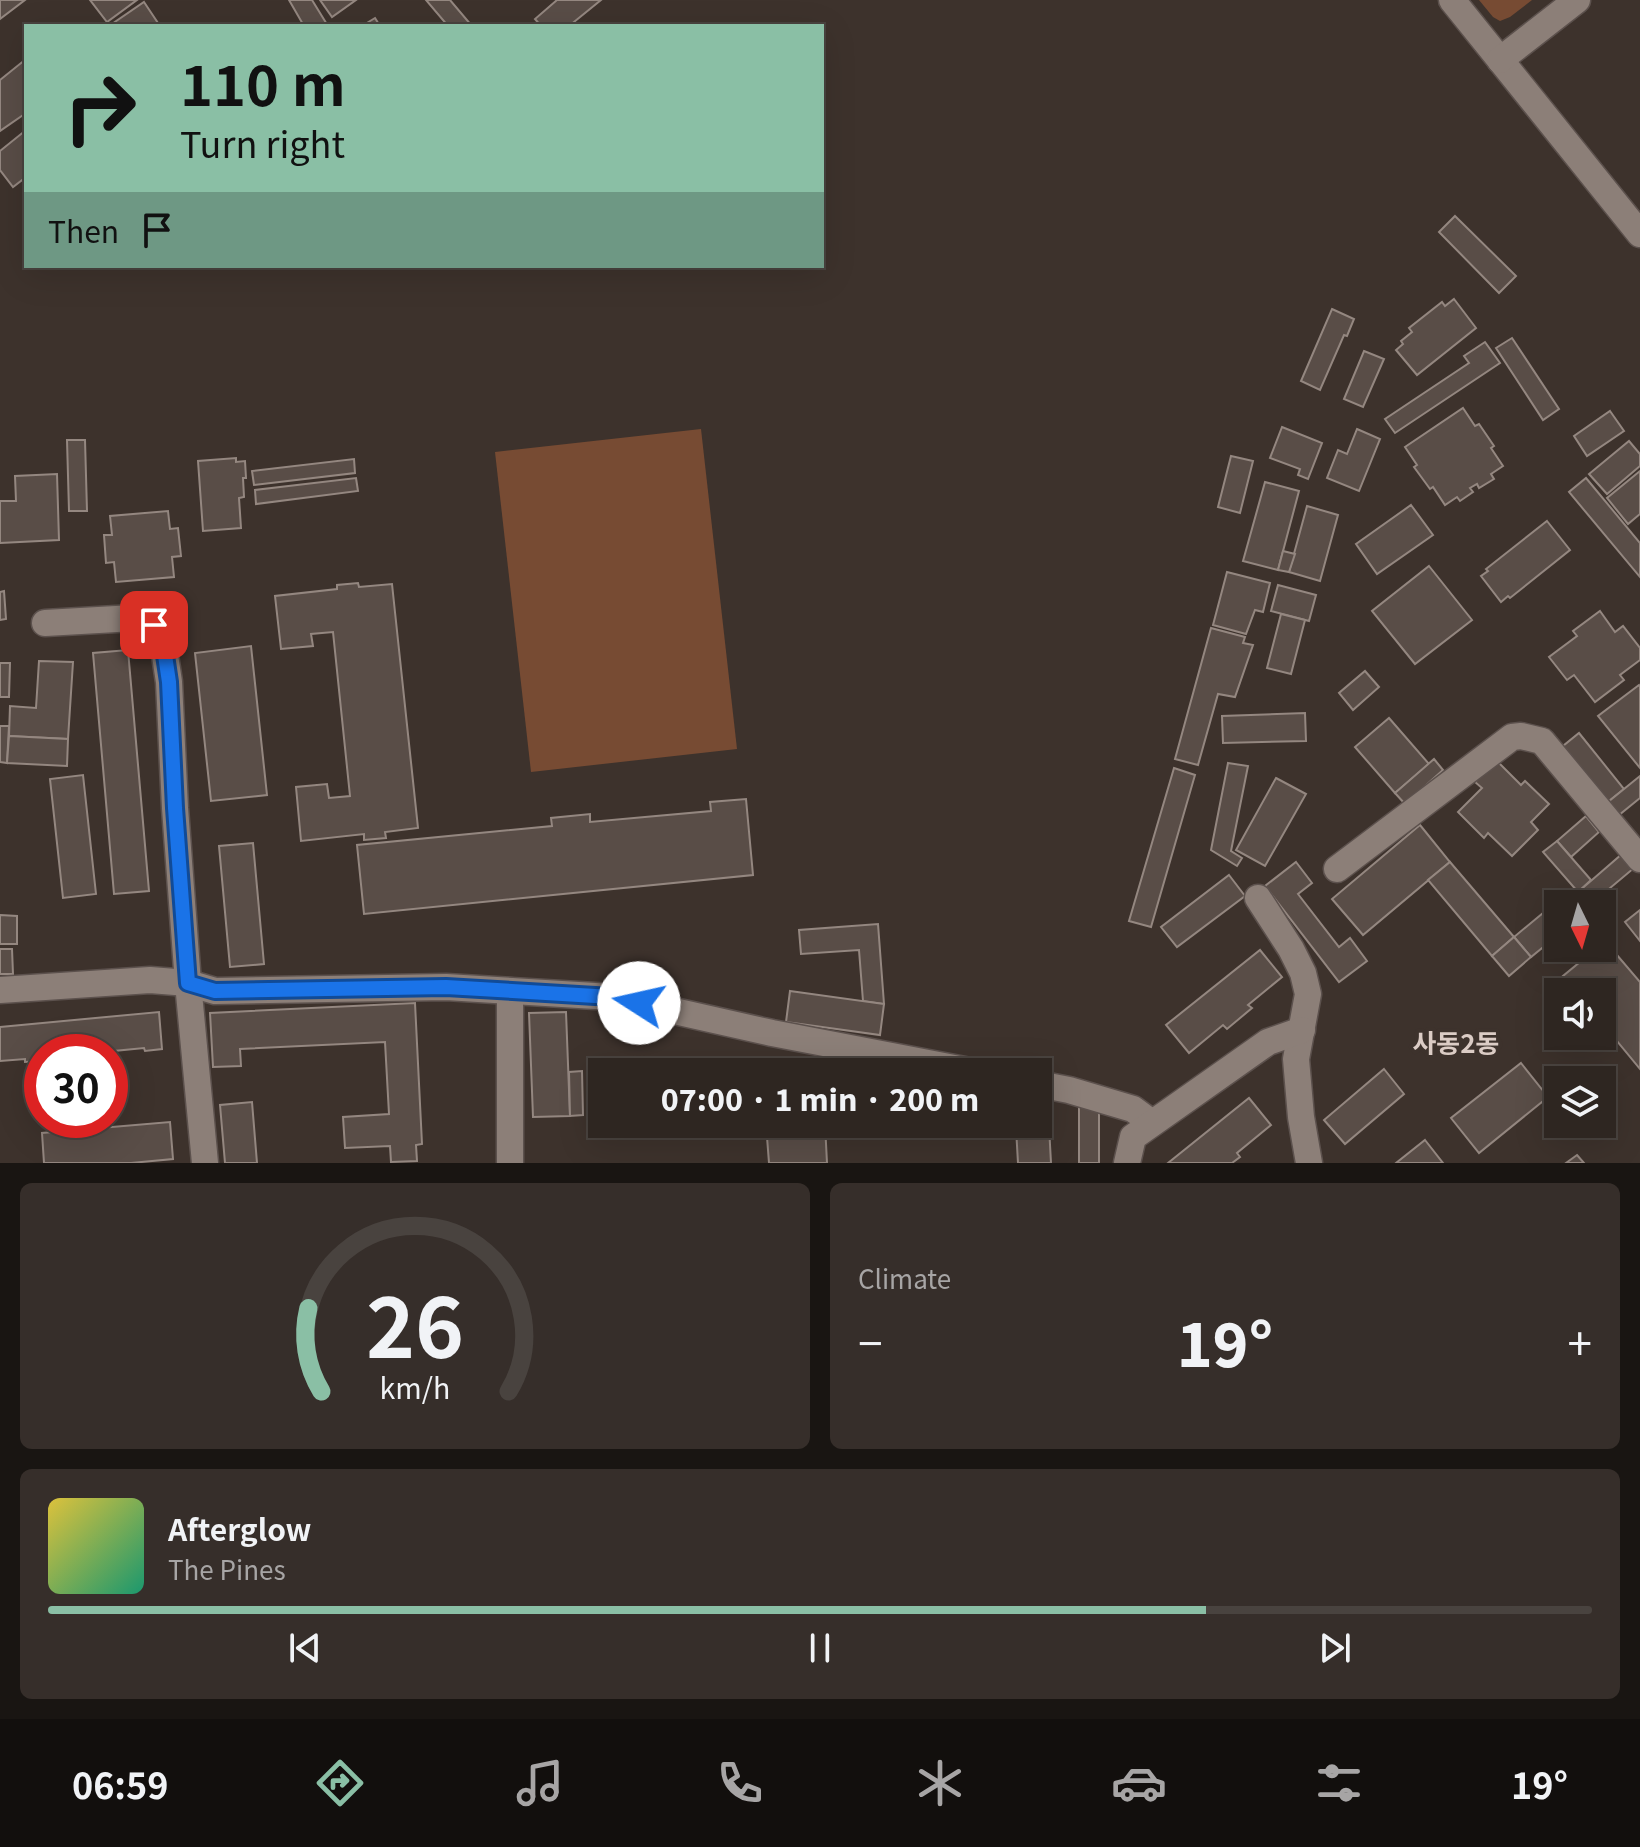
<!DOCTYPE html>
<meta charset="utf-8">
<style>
:root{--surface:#2e2621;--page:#362e2a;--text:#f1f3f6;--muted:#a7a5a5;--line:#49433f;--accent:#8abfa5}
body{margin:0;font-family:Georgia,"Noto Sans KR",serif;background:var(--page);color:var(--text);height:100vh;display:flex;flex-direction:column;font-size:30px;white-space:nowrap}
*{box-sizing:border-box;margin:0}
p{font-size:26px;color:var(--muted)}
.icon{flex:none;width:44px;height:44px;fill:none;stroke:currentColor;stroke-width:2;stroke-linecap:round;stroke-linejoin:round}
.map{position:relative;height:1163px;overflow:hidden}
.side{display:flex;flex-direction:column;gap:20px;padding:20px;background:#191512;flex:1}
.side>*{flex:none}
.top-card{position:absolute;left:24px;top:24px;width:800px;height:244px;border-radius:0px;box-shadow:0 8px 32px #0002,0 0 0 2px var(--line);background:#8abfa5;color:#111;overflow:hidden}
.needle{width:52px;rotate:175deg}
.controls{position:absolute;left:1544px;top:890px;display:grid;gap:16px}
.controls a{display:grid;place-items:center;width:72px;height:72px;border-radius:0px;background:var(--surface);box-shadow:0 8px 32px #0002,0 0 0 2px var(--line);font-size:40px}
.speed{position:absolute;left:24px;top:1034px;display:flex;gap:16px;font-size:40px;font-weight:700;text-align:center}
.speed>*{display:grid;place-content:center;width:104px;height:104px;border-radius:50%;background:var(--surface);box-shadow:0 8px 32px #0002,0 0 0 2px var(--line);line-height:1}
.speed .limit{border:12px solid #d22;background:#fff;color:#111}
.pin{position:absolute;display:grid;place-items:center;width:68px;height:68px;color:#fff;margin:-34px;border-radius:16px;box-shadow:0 4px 12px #0006}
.me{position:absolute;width:88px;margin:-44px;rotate:280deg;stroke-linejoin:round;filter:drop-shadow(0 0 6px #0008)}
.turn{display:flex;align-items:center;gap:28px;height:168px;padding:0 24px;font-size:36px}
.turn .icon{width:104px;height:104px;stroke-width:2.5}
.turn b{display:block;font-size:56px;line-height:68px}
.then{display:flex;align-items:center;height:76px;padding:0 24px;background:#0003;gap:16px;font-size:30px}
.big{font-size:60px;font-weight:800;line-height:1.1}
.side .card{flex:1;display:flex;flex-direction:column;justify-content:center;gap:12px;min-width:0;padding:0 28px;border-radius:12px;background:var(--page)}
.side .dial{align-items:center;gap:0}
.dial svg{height:208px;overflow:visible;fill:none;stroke:var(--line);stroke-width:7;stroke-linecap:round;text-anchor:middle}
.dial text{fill:var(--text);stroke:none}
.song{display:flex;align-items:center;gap:24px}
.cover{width:96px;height:96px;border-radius:12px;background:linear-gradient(135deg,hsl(50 70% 55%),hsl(160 70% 35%))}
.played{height:8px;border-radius:4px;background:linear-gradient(90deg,var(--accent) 75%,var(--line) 75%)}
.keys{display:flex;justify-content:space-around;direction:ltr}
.heat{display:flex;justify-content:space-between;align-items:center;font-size:44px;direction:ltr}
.side .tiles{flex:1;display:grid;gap:20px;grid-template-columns:1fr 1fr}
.card:last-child{grid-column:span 2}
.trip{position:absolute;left:588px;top:1058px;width:464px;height:80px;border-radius:0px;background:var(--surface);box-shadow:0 8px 32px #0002,0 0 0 2px var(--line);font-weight:800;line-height:80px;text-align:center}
.dock{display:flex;height:128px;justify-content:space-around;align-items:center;background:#120f0d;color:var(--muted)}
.dock .icon{width:56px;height:56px}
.dock .selected{color:var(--accent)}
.dock b{font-size:36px;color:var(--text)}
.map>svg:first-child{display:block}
.green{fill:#774b33}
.building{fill:#594d47;stroke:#948780;stroke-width:2}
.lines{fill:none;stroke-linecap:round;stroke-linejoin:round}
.street-casing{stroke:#5c514d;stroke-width:29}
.street{stroke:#8c7f78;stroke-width:26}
.route-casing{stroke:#114b97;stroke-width:20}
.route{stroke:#1a73e8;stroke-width:14}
.labels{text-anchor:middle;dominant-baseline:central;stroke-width:8;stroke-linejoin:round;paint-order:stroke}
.quarter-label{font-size:26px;font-weight:bold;fill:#dbccc5;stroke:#3d322c}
</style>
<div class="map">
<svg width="1640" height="1163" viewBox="0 0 1640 1163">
<rect width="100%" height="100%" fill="#3d322c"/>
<g class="green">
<path d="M1479,0H1532L1510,17L1500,21L1493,17Z"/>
<path d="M701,429L737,749L531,772L495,452Z"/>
</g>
<g class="building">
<path d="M0,0H25L0,19Z"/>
<path d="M90,0H137L107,22Z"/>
<path d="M289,0H312L328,26H304Z"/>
<path d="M320,0H356L332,17Z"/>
<path d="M426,0H450L472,26H448Z"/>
<path d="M557,0H601L569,26H541L535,19Z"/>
<path d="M144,2L160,26H109Z"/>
<path d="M375,18L380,26H362Z"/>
<path d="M26,59V113L0,131V80Z"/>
<path d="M26,130V177L13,187L0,170V151Z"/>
<path d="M1455,216L1516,276L1499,293L1439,232Z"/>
<path d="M1454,299L1476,328L1417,375L1396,350L1403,344L1401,341L1412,332L1409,328L1442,302L1445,306Z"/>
<path d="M1332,309L1354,319L1347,336L1344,335L1320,390L1301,381Z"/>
<path d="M1512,338L1559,409L1543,420L1496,348Z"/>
<path d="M1485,342L1500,363L1395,433L1385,419L1469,363L1464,356Z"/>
<path d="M1364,351L1384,359L1363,407L1344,399Z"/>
<path d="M1463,408L1475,426L1479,424L1494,446L1491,448L1503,466L1491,474L1494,479L1479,488L1477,484L1470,488L1473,492L1460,501L1457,497L1445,505L1433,487L1430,489L1414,467L1417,465L1405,447Z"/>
<path d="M1610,411L1624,431L1587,456L1574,436Z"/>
<path d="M1282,427L1322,443L1308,479L1298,475L1300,469L1270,458Z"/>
<path d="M1357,429L1380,439L1359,491L1327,478L1338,450L1347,454Z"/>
<path d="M67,440H85L87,511H69Z"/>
<path d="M1629,441L1640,454V466L1607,494L1589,474Z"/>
<path d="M1231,456L1253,461L1240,513L1218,507Z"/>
<path d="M236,458V462L245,461L246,478H243L244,497L239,498L241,528L203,531L198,461Z"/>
<path d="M354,459L355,473L254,485L252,471Z"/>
<path d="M1640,471V514L1628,524L1607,498Z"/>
<path d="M57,474L59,540L0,543V501H16L15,476Z"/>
<path d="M356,478L358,491L256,504L255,490Z"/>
<path d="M1586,478L1640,543V577L1569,492Z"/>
<path d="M1265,482L1299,491L1278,570L1243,561Z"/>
<path d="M1411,505L1433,535L1377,574L1356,544Z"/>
<path d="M1307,506L1338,515L1320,581L1289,572Z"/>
<path d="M168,511L170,529L178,528L181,556L172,557L174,577L116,582L114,562L106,563L104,535H112L110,516Z"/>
<path d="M1547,521L1570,550L1510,598L1508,596L1501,602L1481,576L1488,571L1486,569Z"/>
<path d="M1283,551L1295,554L1289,572L1278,570Z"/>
<path d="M1429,566L1472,620L1415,664L1372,611Z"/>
<path d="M1227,572L1270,583L1263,612L1255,610L1246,634L1213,625Z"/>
<path d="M358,583L359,587L392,584L418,828L385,832L386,838L364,840V834L301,841L296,787L327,784L329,798L350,796L333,632L311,634L313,646L281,649L275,596L337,589V585Z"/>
<path d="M1278,585L1316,595L1309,621L1271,611Z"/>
<path d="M4,591L6,619L0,620V592Z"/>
<path d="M1600,611L1615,632L1623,626L1640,648V660L1620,675L1624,680L1595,702L1574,675L1567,680L1549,657L1577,636L1573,631Z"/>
<path d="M1281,614L1305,620L1291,674L1267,668Z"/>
<path d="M1211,628L1245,637L1243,643L1253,645L1235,697L1218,694L1198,765L1175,759Z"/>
<path d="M251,646L267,795L211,801L195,653Z"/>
<path d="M128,650L149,891L114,894L93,653Z"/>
<path d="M39,661L73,662L68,739L9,736L10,706L36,708Z"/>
<path d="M0,663H10L9,697H0Z"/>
<path d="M1365,671L1379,687L1353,710L1339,693Z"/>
<path d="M1639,685L1640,687V768L1598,716Z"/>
<path d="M1305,713L1306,741L1223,743L1222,716Z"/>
<path d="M1389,718L1429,764L1395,793L1355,747Z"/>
<path d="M0,726H9L7,763L0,762Z"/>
<path d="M1579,733L1624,789L1608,802L1563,746Z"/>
<path d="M9,736L68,739L67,766L7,763Z"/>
<path d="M1434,759L1443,770L1405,804L1395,793Z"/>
<path d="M1496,760L1521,785L1525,781L1549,804L1531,822L1538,830L1512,856L1488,833L1484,838L1458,812L1482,788L1475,782Z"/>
<path d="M1228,763L1248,766L1231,851L1242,858L1237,866L1211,850Z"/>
<path d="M1174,768L1195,775L1151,927L1129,921Z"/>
<path d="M83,775L96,894L63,898L50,779Z"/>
<path d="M1640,776V798L1619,815L1608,802Z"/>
<path d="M1276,778L1306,794L1265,866L1236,850Z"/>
<path d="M746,799L753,875L364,914L357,845L552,826L551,818L590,814V822L711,811L710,802Z"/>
<path d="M1586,816L1599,832L1571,857L1557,841Z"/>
<path d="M1420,825L1450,862L1363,935L1332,899Z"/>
<path d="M1557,841L1591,880L1578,892L1543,852Z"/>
<path d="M253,843L264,964L230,967L219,846Z"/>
<path d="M1622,854L1634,868L1591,904H1588L1578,892Z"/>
<path d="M1296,862L1312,883L1298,894L1339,947L1350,938L1367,961L1339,982L1265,886Z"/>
<path d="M1450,862L1514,937L1492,956L1428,880Z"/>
<path d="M1229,875L1245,896L1177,947L1161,927Z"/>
<path d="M1566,894L1575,904H1558V935L1531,957L1514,937Z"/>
<path d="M1640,910V941L1625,922Z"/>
<path d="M0,915L17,916V944H0Z"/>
<path d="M878,924L884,1004L863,1001L859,950L801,954L799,930Z"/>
<path d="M1514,937L1531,957L1509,976L1492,956Z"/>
<path d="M1605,941L1640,982V1069L1602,1023V992H1576L1563,976L1597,948H1602V944Z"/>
<path d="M0,949H12L13,974H0Z"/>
<path d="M1260,950L1282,977L1248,1005L1252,1008L1227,1029L1223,1025L1189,1053L1166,1025Z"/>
<path d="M790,991L884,1004L880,1035L786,1022Z"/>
<path d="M415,1003L422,1144L416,1145L417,1161L391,1162L390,1146L345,1148L343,1117L389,1114L385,1042L240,1049L241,1066L213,1067L210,1013Z"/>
<path d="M159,1012L162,1049L145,1051L144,1048L114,1051V1054H110V1052H42V1061L25,1062V1059L0,1061V1027Z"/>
<path d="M566,1012L570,1116L533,1117L529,1013Z"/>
<path d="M1521,1063L1548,1097L1479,1153L1451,1118Z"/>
<path d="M1384,1069L1404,1094L1345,1144L1324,1120Z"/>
<path d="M582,1071L583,1115L570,1116L569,1072Z"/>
<path d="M1249,1098L1271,1125L1237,1153L1240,1157L1232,1163H1168Z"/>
<path d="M252,1102L257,1163H225L220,1105Z"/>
<rect x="1079" y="1103" width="20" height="60"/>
<path d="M170,1122L173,1159L131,1163H44L42,1133Z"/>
<path d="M766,1124H825L827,1163H769Z"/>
<path d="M1049,1126L1051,1163H1018L1016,1128Z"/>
<path d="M1425,1140L1443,1163H1396Z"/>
<path d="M1577,1155L1584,1163H1566Z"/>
</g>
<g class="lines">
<g class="street-casing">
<g id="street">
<path d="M1452,0L1640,234"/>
<path d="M1500,60L1577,0"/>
<path d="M45,623L134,618L154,625L163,642L169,682L175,808L188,983L205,1163"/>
<path d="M1337,869L1512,737L1521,736L1542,741L1640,859"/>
<path d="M1258,898L1291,949L1303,973L1308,994L1296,1059L1301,1117L1309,1163"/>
<path d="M0,990L150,980L188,983L215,991L446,987L612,997L772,1033L975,1072"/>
<path d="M510,991V1163"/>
<path d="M1038,1084L1069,1090L1133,1109L1152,1123"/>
<path d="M1127,1163L1133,1137L1268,1042L1302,1030"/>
</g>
</g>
<use href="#street" class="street"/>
</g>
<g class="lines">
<g class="route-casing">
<path id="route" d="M154,625L163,642L169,682L175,808L188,983L215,991L446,987L612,997L639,1003"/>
</g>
<use href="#route" class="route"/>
</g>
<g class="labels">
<g class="quarter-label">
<text x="1456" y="1041">사동2동</text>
</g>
</g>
</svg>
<div class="controls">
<a><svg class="needle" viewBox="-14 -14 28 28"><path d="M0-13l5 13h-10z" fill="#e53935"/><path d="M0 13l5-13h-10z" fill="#a7a5a5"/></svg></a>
<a><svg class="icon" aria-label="sound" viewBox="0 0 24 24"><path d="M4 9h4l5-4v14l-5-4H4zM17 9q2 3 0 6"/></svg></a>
<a><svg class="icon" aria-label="layers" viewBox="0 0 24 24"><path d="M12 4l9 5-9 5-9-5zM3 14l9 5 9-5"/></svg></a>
</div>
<div class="speed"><div class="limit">30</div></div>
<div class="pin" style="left:154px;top:625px;background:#d93025"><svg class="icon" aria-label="arrive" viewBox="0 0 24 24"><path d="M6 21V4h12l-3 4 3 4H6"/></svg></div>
<svg class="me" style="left:639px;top:1003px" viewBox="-20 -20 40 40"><circle r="19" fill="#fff"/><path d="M0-13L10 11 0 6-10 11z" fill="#1a73e8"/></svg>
<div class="trip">07:00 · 1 min · 200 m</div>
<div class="top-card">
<div class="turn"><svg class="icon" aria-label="right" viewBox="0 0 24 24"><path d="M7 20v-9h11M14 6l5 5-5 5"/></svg><div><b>110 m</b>Turn right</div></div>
<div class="then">Then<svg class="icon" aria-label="arrive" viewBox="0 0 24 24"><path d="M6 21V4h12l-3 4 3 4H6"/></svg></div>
</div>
</div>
<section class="side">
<div class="tiles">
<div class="card dial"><svg viewBox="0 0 100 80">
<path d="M14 69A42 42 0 1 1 86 69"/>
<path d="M14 69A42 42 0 0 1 9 37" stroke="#8abfa5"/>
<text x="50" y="56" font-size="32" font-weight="700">26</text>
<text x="50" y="72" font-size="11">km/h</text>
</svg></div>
<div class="card"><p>Climate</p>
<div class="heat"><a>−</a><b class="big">19°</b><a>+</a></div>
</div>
<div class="card">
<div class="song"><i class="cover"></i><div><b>Afterglow</b><p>The Pines</p></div></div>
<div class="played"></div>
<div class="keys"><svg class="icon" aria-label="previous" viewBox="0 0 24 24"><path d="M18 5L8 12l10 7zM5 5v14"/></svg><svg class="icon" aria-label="pause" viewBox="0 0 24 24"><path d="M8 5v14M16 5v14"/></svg><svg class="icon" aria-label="next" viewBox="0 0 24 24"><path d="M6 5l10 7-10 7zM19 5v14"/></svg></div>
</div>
</div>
</section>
<nav class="dock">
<b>06:59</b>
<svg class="icon selected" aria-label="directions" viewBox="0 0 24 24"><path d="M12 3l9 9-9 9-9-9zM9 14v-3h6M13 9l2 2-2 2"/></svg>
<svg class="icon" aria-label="music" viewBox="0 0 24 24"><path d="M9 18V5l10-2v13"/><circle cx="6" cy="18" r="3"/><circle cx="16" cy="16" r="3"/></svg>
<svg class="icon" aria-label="phone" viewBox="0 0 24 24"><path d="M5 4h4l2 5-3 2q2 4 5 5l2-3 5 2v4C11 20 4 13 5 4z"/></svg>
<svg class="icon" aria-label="climate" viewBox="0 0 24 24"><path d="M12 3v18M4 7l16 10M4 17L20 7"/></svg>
<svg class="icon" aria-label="car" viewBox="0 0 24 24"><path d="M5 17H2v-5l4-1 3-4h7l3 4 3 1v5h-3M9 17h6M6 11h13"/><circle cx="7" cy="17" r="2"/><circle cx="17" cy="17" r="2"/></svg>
<svg class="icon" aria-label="filters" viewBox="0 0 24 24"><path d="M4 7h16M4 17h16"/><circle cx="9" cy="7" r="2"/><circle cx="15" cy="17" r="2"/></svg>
<b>19°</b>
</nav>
